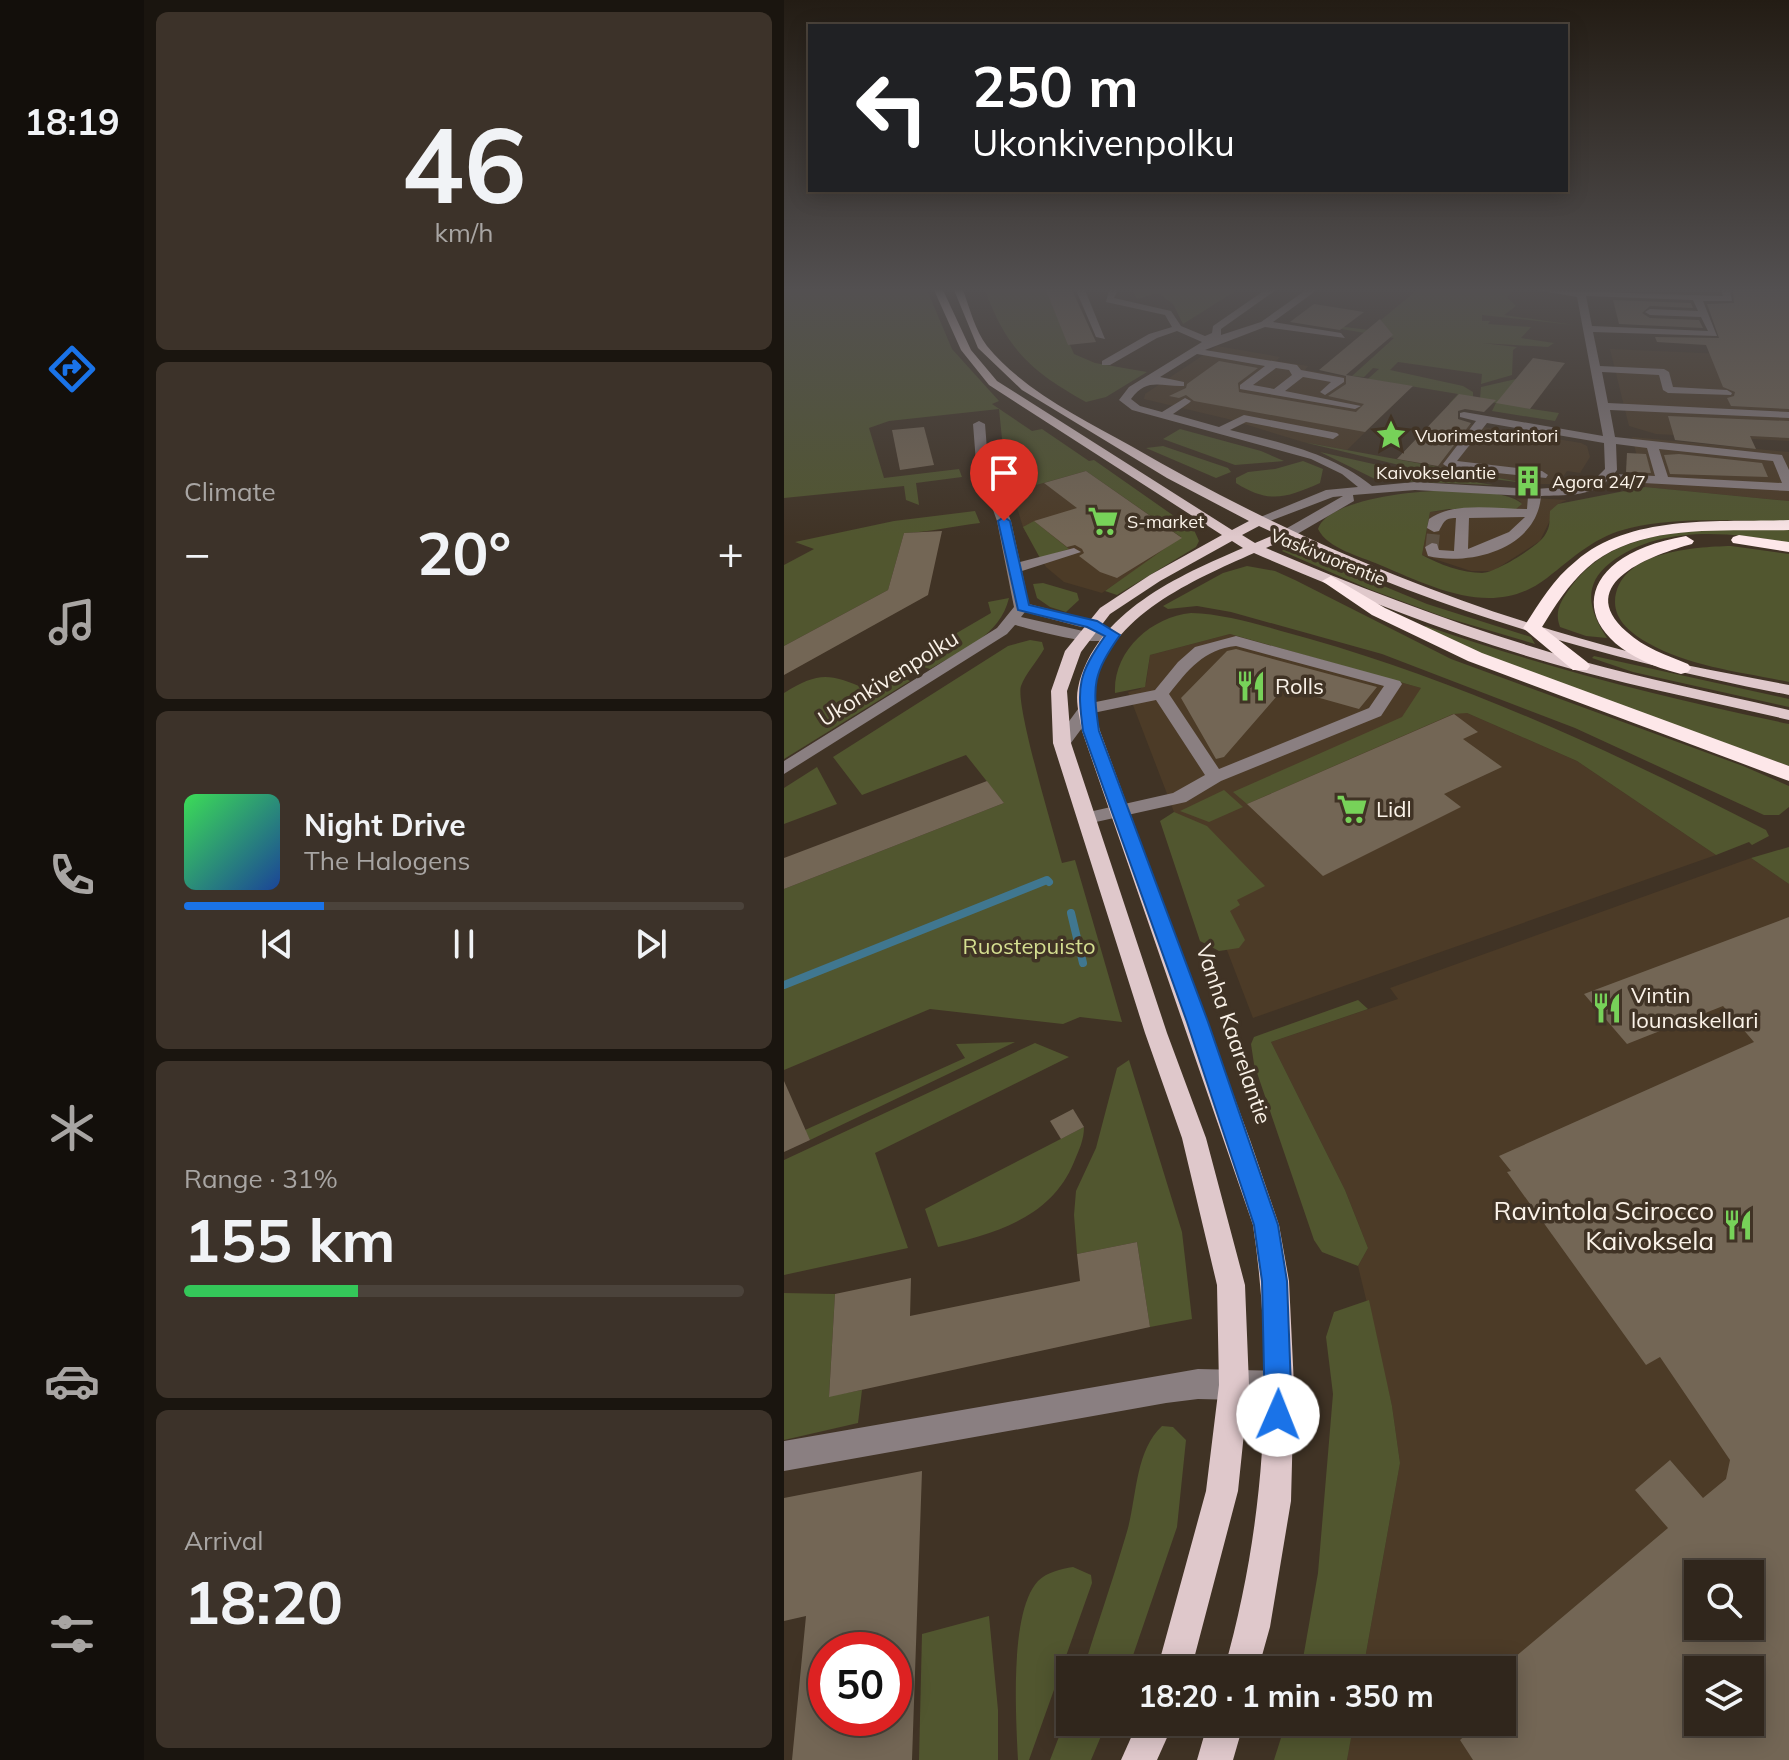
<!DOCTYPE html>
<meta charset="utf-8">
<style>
:root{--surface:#30261c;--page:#3c3229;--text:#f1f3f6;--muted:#a8a5a3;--line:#4b433b;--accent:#1a73e8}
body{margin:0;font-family:Mulish,sans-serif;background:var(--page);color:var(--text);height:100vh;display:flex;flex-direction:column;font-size:30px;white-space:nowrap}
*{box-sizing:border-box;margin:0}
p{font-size:26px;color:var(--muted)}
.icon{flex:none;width:44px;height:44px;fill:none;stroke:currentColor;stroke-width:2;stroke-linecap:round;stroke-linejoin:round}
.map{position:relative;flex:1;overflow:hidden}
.sheet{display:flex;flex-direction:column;gap:12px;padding:12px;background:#1a150f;width:640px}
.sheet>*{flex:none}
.top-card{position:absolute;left:24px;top:24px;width:760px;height:168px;border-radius:0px;box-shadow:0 4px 20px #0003,0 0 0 2px var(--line);background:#202124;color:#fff;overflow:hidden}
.fabs{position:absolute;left:900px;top:1560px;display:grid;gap:16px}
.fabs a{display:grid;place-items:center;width:80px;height:80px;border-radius:0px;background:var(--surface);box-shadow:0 4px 20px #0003,0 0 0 2px var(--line);font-size:40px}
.speed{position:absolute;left:24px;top:1632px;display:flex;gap:16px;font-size:40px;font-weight:700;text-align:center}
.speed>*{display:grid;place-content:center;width:104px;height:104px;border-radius:50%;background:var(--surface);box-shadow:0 4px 20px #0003,0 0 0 2px var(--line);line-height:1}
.speed .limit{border:12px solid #d22;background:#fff;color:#111}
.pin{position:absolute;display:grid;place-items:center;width:68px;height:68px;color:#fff;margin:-82px -34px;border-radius:50% 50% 50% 0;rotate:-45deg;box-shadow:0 0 8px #0007}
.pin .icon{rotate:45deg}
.me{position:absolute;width:88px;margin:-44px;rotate:1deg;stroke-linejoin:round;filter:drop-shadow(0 0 6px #0008)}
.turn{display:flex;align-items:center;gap:28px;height:168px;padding:0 32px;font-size:36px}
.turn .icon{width:104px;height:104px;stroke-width:2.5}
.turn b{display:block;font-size:56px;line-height:68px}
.big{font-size:60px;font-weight:700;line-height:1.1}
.sheet .card{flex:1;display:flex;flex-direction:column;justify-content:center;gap:12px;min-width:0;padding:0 28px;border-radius:12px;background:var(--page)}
.sheet .dial{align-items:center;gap:0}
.dial b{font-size:104px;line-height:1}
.song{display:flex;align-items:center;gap:24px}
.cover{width:96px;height:96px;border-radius:12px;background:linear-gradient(135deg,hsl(130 70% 55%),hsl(220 70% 35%))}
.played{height:8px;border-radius:4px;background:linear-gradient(90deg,var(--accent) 25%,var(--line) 25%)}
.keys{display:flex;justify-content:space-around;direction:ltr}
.heat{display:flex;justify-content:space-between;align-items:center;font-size:44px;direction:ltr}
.charge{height:12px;border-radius:6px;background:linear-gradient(90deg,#34c759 31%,var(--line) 0)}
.trip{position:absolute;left:272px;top:1656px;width:460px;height:80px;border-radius:0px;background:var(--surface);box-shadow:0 4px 20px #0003,0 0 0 2px var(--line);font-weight:700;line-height:80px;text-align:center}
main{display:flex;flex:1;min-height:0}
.tabs{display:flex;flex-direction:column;width:144px;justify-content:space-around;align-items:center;background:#130f0b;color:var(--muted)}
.tabs .icon{width:56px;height:56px}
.tabs .on{color:var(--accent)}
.tabs b{font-size:36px;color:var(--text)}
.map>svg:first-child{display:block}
.built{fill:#4c3b27;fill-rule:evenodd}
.green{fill:#51562f}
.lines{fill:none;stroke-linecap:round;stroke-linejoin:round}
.stream{stroke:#407790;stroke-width:8}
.building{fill:#736655;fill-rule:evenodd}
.minor-tunnel{stroke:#5c5042;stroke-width:13;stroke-dasharray:13 6;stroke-linecap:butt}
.minor{fill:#8a7f81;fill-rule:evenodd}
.major{fill:#dfc8cb;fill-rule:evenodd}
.highway{fill:#fde7e9;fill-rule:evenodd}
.route{fill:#1a73e8;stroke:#114b97;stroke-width:2}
.labels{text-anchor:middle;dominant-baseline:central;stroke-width:7;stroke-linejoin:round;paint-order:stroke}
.far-poi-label{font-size:18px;fill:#faf2e8;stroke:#403325;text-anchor:start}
.far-street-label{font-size:18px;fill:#faf2e8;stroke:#403325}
.street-label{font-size:22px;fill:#faf2e8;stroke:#403325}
.poi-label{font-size:22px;fill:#faf2e8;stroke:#403325;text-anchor:start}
.park-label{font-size:22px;fill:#d4de90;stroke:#403325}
.near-poi-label{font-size:26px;fill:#faf2e8;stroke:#403325;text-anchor:end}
</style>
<main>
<nav class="tabs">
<b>18:19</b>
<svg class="icon on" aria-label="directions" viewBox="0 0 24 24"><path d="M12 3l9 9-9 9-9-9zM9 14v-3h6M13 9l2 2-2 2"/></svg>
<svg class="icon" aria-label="music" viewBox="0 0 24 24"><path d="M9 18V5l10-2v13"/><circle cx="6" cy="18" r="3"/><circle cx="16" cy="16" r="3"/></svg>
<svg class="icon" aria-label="phone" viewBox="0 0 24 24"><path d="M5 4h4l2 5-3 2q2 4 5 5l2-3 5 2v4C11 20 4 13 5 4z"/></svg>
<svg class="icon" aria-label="climate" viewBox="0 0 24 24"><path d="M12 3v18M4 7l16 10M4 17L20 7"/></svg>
<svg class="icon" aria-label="car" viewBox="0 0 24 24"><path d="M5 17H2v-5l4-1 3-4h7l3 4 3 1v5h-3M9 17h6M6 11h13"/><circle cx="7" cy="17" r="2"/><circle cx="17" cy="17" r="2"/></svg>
<svg class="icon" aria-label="filters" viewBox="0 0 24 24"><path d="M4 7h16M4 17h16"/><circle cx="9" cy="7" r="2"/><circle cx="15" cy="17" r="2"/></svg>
</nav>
<section class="sheet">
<div class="card dial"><b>46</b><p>km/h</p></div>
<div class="card"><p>Climate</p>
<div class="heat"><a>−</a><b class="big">20°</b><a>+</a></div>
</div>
<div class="card">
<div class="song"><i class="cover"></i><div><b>Night Drive</b><p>The Halogens</p></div></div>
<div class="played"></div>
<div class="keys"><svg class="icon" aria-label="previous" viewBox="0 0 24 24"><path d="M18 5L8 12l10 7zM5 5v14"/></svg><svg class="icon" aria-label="pause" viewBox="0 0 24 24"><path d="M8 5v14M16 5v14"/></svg><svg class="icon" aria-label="next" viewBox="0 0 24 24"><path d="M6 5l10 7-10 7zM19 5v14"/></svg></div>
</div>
<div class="card"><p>Range · 31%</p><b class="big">155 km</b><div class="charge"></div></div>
<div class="card"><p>Arrival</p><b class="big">18:20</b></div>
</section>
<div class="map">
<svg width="1005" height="1760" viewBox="0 0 1005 1760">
<rect width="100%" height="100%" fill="#403325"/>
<g class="built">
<path d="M433,346L496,357L492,361L524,366L521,370L583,380L609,405L563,450L519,442L444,419L360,399L361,394Z"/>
<path d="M826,349L1005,357V441L872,434L845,426Z"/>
<path d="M652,419L797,443L803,446L806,457L796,473L783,471L774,484H748L613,459Z"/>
<path d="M848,437L1005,452V501L861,487Z"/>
<path d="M302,471L398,538L318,593L280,582L262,567L239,527L228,492Z"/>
<path d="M730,497L783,500L774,504L756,541L709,571H687L638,555L646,512L737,502Z"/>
<path d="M446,634L637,688L683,713L793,761L932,855L469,1018L344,692L356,689L362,683L366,655Z"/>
<path d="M967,858L1005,884V1760H563L570,1722H718V1670H579L616,1463L608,1406L574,1266L584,1248L561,1190L487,1042L614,999L606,988ZM914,1574H966V1626H914ZM914,1670H966V1722H914Z"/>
</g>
<g class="green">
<path d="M0,290H143L168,349L215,401L208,404L248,431L258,429L305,461L310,460L410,530L415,541L412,547L333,595L321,591L397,537L302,471L228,492L230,483L221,468L215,409L105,421L85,428L100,478L175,469L178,477L132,483L135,505L122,500L120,486L0,498Z"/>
<path d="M201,290H262L290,354L311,363L363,372L322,397L302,402C247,371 223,350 201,290Z"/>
<path d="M349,290H453L399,324L389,304L374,293L353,299Z"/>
<path d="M633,290H728L723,297L732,306L720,315L790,325L698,315V321H706L704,324L747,327L737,338L770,343L764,347L698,343L733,347L729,350L728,375L697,384L698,374L614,362L606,370L679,386L689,392V399L665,404L674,394L590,380L567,394L595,369L589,368L580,377L568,376L610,338L505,320L585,330Z"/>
<path d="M732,379L741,408L775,413L771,421L708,411L712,403L696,399L697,387Z"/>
<path d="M396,429L477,451L500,461L451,465L379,439Z"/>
<path d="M519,442L748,484L632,469Z"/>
<path d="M379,446L444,468L447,472L432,478L362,448Z"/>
<path d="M536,452L616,470L709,485L593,480Z"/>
<path d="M519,461L539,469L536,483C502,498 485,504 452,483V478L464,472L491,469Z"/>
<path d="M861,487L1005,501V521C953,522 898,516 846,528C811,536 790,557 763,578C710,619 651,588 596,565C576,556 544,549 534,529C545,490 713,479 738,504L732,509H665L646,512L638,555C654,564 679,573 698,573C711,573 755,546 761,535C767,526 765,521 766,511L774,504Z"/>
<path d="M191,511L196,523C169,526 147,532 120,533L104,590L0,646V565L30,549L11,542L110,521Z"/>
<path d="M250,521L285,549L256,558L239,527Z"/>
<path d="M929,529H1005V543C948,532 875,524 826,563C797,586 806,612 823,638L802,636L776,627C770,611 777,601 786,588C820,540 874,534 929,529Z"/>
<path d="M503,546L643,604L747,637L751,644L660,617L585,589L498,551Z"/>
<path d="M947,546L1005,554V682C958,672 906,667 864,643C848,634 831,621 831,602C833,551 910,547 947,546Z"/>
<path d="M463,566L491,571L511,580L667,659L959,766L1005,786V807L995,815H980L791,728L598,654L447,612L413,606L384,609L379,606L439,573Z"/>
<path d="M259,583L293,593L295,600L282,612L266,607L253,598L249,584Z"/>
<path d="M225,598C216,636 178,650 146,669L123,662L207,613L204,602Z"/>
<path d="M407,613C446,614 488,629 526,639C684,684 836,755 982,830L985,836L968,845L965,842L932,855L793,761L683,713L669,714L463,804L449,792L618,717L637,688L446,634L366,655L361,687L331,693C329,651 367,617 407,613Z"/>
<path d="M642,626C763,668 880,698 1005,724V766L751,675L637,629Z"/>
<path d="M246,640L258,642L260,649C254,660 241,674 237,686C231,705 271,836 278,863L291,860L338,1022L296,1017L279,1024L146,1009L0,1070V889L220,803L182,755L78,795L49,757L224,646Z"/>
<path d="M810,656L1005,699V707L849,672L808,658Z"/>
<path d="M109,672L126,681L0,759V693C35,672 44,673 82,689Z"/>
<path d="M33,767L53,804L0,824V788Z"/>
<path d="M440,790L459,807L425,822L396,811Z"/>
<path d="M390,812L423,826L481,886L453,900L456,905L446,911L461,940L455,948L435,951L416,941L376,821Z"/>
<path d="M1005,847V884L967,858Z"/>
<path d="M574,1000L584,1009L487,1042L561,1190L584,1248L574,1266L538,1252L530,1240L470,1064L467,1044L470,1037Z"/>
<path d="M231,1042L26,1140L21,1130L181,1058L172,1044Z"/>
<path d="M251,1043L285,1057L91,1153L124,1248L0,1275V1160Z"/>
<path d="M345,1060L398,1232L408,1319L366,1327L353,1242L293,1254L290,1215L292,1191L312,1148L333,1068Z"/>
<path d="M300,1127C300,1140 295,1150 290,1162C267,1219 209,1234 154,1247L141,1209Z"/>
<path d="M0,1293L51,1294L45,1396L78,1390L74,1423L0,1440Z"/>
<path d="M585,1300L608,1406L616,1463L579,1670H517L534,1573L549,1394L542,1337L550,1312Z"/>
<path d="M378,1426L389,1427L402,1440L393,1527L344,1670H299C313,1625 329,1580 342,1535C353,1501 350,1452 378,1426Z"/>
<path d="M289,1567L307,1575L308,1583L245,1760H234C232,1719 225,1612 254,1581C263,1572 277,1569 289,1567Z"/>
<path d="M205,1616L214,1710V1760H135L138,1634Z"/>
<path d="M286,1708V1722H323L307,1760H266Z"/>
<path d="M502,1722H570L563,1760H490Z"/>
</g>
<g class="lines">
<g class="stream">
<path d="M287,913L299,963"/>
<path d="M0,985L263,880L265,882"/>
</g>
</g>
<g class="building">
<path d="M262,290H288L312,342L284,345Z"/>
<path d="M949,290H1005V409L947,406L943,398L950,396L951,392L939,387L922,345L873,342L871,337L935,338L923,304L950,303Z"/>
<path d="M829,300L907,303L909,308L866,306L858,313L866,318L915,320L919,328L835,324Z"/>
<path d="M530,304L580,312L556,330L506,322Z"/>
<path d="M596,319L609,335L562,375L629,386L581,432L410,401L402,395L395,398L385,396L402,388L403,384L435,361L474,368L454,383L455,392L572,412L580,404L544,396L562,384V376L535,370Z"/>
<path d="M749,358L781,363L746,409L712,403Z"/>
<path d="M675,394L712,400L700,412L681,409L674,411V419L687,423L654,466L613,459Z"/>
<path d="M884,416L1005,421V438L966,436L972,449L891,440Z"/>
<path d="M140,427L150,465L116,470L108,430Z"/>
<path d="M843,453L862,454L867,473L842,472Z"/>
<path d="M895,454L978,463L984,477L886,474L880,455Z"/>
<path d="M302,471L398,538L333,578L316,572L295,556L300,553L298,549L291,545L283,547L250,521L293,508L260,483Z"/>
<path d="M158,531L144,595L0,675V646L104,590L120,533Z"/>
<path d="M452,649L593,687L575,709L500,688L440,757L432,759L397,698L443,651Z"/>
<path d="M670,714L694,732L679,739L718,767L660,794L677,807L539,876L463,804Z"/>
<path d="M203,781L220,803L0,889V858Z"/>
<path d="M1005,917V1760H689L676,1740L696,1722H718V1668L884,1528L851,1490L886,1460L919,1498L942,1479L946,1460L876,1357L862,1365L723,1172L727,1171L715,1156L970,1042L939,1006L843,1044L800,994ZM914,1574H966V1626H914ZM914,1670H966V1722H914Z"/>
<path d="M0,1081L26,1140L0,1152Z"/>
<path d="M289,1109L300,1127L277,1139L266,1121Z"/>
<path d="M353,1242L366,1327L45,1397L51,1294L127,1278L126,1316L296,1281L293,1254Z"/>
<path d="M138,1471L128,1760H8L22,1616L0,1621V1498ZM42,1650H110V1718H42Z"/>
</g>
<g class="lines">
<path class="minor-tunnel" d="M648,547L650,528"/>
<g class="minor">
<path d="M292,290H301L321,339L312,337Z"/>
<path d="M325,290H334L330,298L387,311L397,326L421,336L428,333L429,326L481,290H492L437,329V335L477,322L522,290H533L489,322L557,333L561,338L481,327L421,350L513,365L517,370L560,378V382L541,395L536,392L547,382L519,377L501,391L577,406L571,409L456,389V385L481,366L413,354L376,377L400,382V386C377,387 363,377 347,399L356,406L378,412L401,398L407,401L405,403L389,414L435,427L460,415L553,433L555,435L549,439L462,422L446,430C497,443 546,452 588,486L631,482L751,489L794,486L808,482L821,469L820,443L703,423L673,461L758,471L764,475L762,478L665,468L659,464L692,421L676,417V413L680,412L819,436L793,297L752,290L939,296L937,290H946L948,301H919L933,336L809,332L816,366L880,369L885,372L889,387L943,390L948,393L947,395L884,393L879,390L875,375L818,372L824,403L1005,412V418L826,410L831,437L998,455L1005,470V491L823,481C807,497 779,495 757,496C753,549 686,566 644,556L641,547L648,543L653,544L655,550L670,551L672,518C660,518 660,522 655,531L650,532L643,528L645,519C670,501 712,509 743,509L744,496L631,490L569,495L570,501L508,537H498V531L559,496L549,497L481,523L469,520L542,490L574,487L558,474L527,459L348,410L335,400L345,387L418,342L393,331L373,338L326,365H318V361L365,334L388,327L381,315L322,302ZM802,296L909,300L914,311L866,309L861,312L866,315L917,317L924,331L808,326ZM492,368L505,370L508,375L490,389L469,385ZM832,444L863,448L871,476L830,474L833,470ZM875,449L989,461L998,483L884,477ZM741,517L725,532L684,549L685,518Z"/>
<path d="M195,421L201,424L204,462L227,521L236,562L290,548L297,552L238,571L245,604L302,619V625L297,627L241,612L237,617L299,631L329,630L337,635C317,651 255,631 231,625L223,634L0,774V761L213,628L230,607L213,521L192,462L189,424Z"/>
<path d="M452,636L616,681L618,684L597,716L437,781L402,802L303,824L296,822L294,818L296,814L389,793L421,775L372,700L309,713L284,747H272L269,743L297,705L371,690L394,662L411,647ZM452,646L600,686L585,708L435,769L385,694C404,670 420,649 452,646Z"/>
<path d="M414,1369L495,1371L505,1376L510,1386L505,1396L495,1401L414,1399L382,1403L0,1471V1441Z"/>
</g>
<g class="major">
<path d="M150,290H159L187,350L213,381L448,530L465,521L383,478L238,390L194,348L170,290H179C186,309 191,330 203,346C240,391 297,418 347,446C505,538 673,608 850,653C901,666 953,675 1005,685V695C825,659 670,616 502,539L482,548C585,592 690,631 797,661C865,680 936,694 1005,710V720C934,703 862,689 791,670C681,640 574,598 470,553C410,580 325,615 310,688C307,702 313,718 316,731L466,1140L495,1225L505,1281L510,1386L507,1501L486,1627L474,1670H440C481,1526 491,1373 469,1225L298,731C296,718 291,702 294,688C311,612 396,575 459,548L448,541L376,581L326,614L297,652L283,691L287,743L383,1033L422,1138L461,1285L465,1385L454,1491L407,1670H373L422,1491L435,1385L433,1285L398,1138L361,1033L269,743L267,691L281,651L316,608L366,575L438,535L205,385L177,350ZM475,526L492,534L471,543L458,535Z"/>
<path d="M354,1722H390L373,1760H337Z"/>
<path d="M424,1722H460L449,1760H413Z"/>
</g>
<g class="highway">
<path d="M1005,520V530C940,532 855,522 803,568C784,585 771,606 758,627L803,662L806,666L803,670H789L739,628C755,604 769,579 792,561C848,513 936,523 1005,520Z"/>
<path d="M955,535L1005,542V552L949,543L947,540L949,537Z"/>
<path d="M902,536L910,541L908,544C871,554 787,583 843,632C860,648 883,655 904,664L907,668L904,672L897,674C781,645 779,557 902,536Z"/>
<path d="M547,576L601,608L698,653L1005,766V781L684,661L588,615L538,581Z"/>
</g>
</g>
<linearGradient id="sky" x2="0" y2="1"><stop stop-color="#231c14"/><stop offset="0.54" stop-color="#535051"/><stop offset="1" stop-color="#535051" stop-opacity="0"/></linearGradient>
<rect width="1005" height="537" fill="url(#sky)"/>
<path class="route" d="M220,517L226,521L245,605L313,621L336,635C309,674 308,684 315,731L424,1022L494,1225L503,1281L508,1415L504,1424L494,1428L485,1424L481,1415L478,1281L470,1225L403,1022L299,731C293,685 294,674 321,636L303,627L234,610L214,521Z"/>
<defs>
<g id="sight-bare" transform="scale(2.4)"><path d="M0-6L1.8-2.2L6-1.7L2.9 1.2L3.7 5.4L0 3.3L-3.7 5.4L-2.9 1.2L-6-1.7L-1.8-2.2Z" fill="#77d259" stroke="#403325" stroke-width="2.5" paint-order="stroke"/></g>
<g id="building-bare" transform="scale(2.4)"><path d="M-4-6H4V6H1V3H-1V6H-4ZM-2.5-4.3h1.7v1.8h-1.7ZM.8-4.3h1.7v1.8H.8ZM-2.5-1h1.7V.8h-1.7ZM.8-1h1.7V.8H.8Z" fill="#77d259" stroke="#403325" stroke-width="2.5" paint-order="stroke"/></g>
<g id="supermarket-bare" transform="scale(2.4)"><path d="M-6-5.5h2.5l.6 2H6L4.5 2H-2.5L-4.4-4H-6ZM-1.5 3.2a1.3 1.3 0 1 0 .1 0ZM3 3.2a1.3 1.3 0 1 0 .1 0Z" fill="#77d259" stroke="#403325" stroke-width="2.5" paint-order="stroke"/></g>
<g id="restaurant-bare" transform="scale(2.4)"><path d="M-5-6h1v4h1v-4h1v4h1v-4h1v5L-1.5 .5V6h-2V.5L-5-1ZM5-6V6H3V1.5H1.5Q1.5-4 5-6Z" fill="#77d259" stroke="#403325" stroke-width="2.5" paint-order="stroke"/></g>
</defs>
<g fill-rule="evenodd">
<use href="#sight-bare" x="607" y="435"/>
<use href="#building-bare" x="744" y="481"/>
<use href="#supermarket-bare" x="319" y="521"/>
<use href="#restaurant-bare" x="467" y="686"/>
<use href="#supermarket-bare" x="568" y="809"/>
<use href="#restaurant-bare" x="823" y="1008"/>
<use href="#restaurant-bare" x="954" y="1225"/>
</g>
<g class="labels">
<g class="far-poi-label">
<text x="631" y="435">Vuorimestarintori</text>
<text x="768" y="481">Agora 24/7</text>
<text x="343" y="521">S-market</text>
</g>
<g class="far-street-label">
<text x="652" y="472">Kaivokselantie</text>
<text transform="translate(544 557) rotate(22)">Vaskivuorentie</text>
</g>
<g class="street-label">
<text transform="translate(104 678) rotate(-32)">Ukonkivenpolku</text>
<text transform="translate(450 1034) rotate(71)">Vanha Kaarelantie</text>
</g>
<g class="poi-label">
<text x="491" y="686">Rolls</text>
<text x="592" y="809">Lidl</text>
<text x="847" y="995">Vintin<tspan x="847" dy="25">lounaskellari</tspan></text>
</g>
<g class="park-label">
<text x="245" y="946">Ruostepuisto</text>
</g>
<g class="near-poi-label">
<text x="930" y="1210">Ravintola Scirocco<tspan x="930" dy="30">Kaivoksela</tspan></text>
</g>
</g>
</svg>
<div class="fabs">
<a><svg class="icon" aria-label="search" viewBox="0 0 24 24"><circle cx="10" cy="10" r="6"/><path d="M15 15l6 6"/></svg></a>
<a><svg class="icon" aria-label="layers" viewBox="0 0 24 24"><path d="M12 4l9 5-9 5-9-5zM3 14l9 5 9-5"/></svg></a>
</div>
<div class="speed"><div class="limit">50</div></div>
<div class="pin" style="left:220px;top:521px;background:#d93025"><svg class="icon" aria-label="arrive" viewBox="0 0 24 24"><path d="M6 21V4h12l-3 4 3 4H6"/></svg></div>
<svg class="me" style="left:494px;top:1415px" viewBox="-20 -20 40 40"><circle r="19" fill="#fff"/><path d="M0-13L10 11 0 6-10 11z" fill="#1a73e8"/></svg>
<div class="trip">18:20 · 1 min · 350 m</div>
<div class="top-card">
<div class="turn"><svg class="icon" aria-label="left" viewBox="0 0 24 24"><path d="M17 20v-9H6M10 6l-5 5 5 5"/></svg><div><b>250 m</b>Ukonkivenpolku</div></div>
</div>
</div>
</main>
